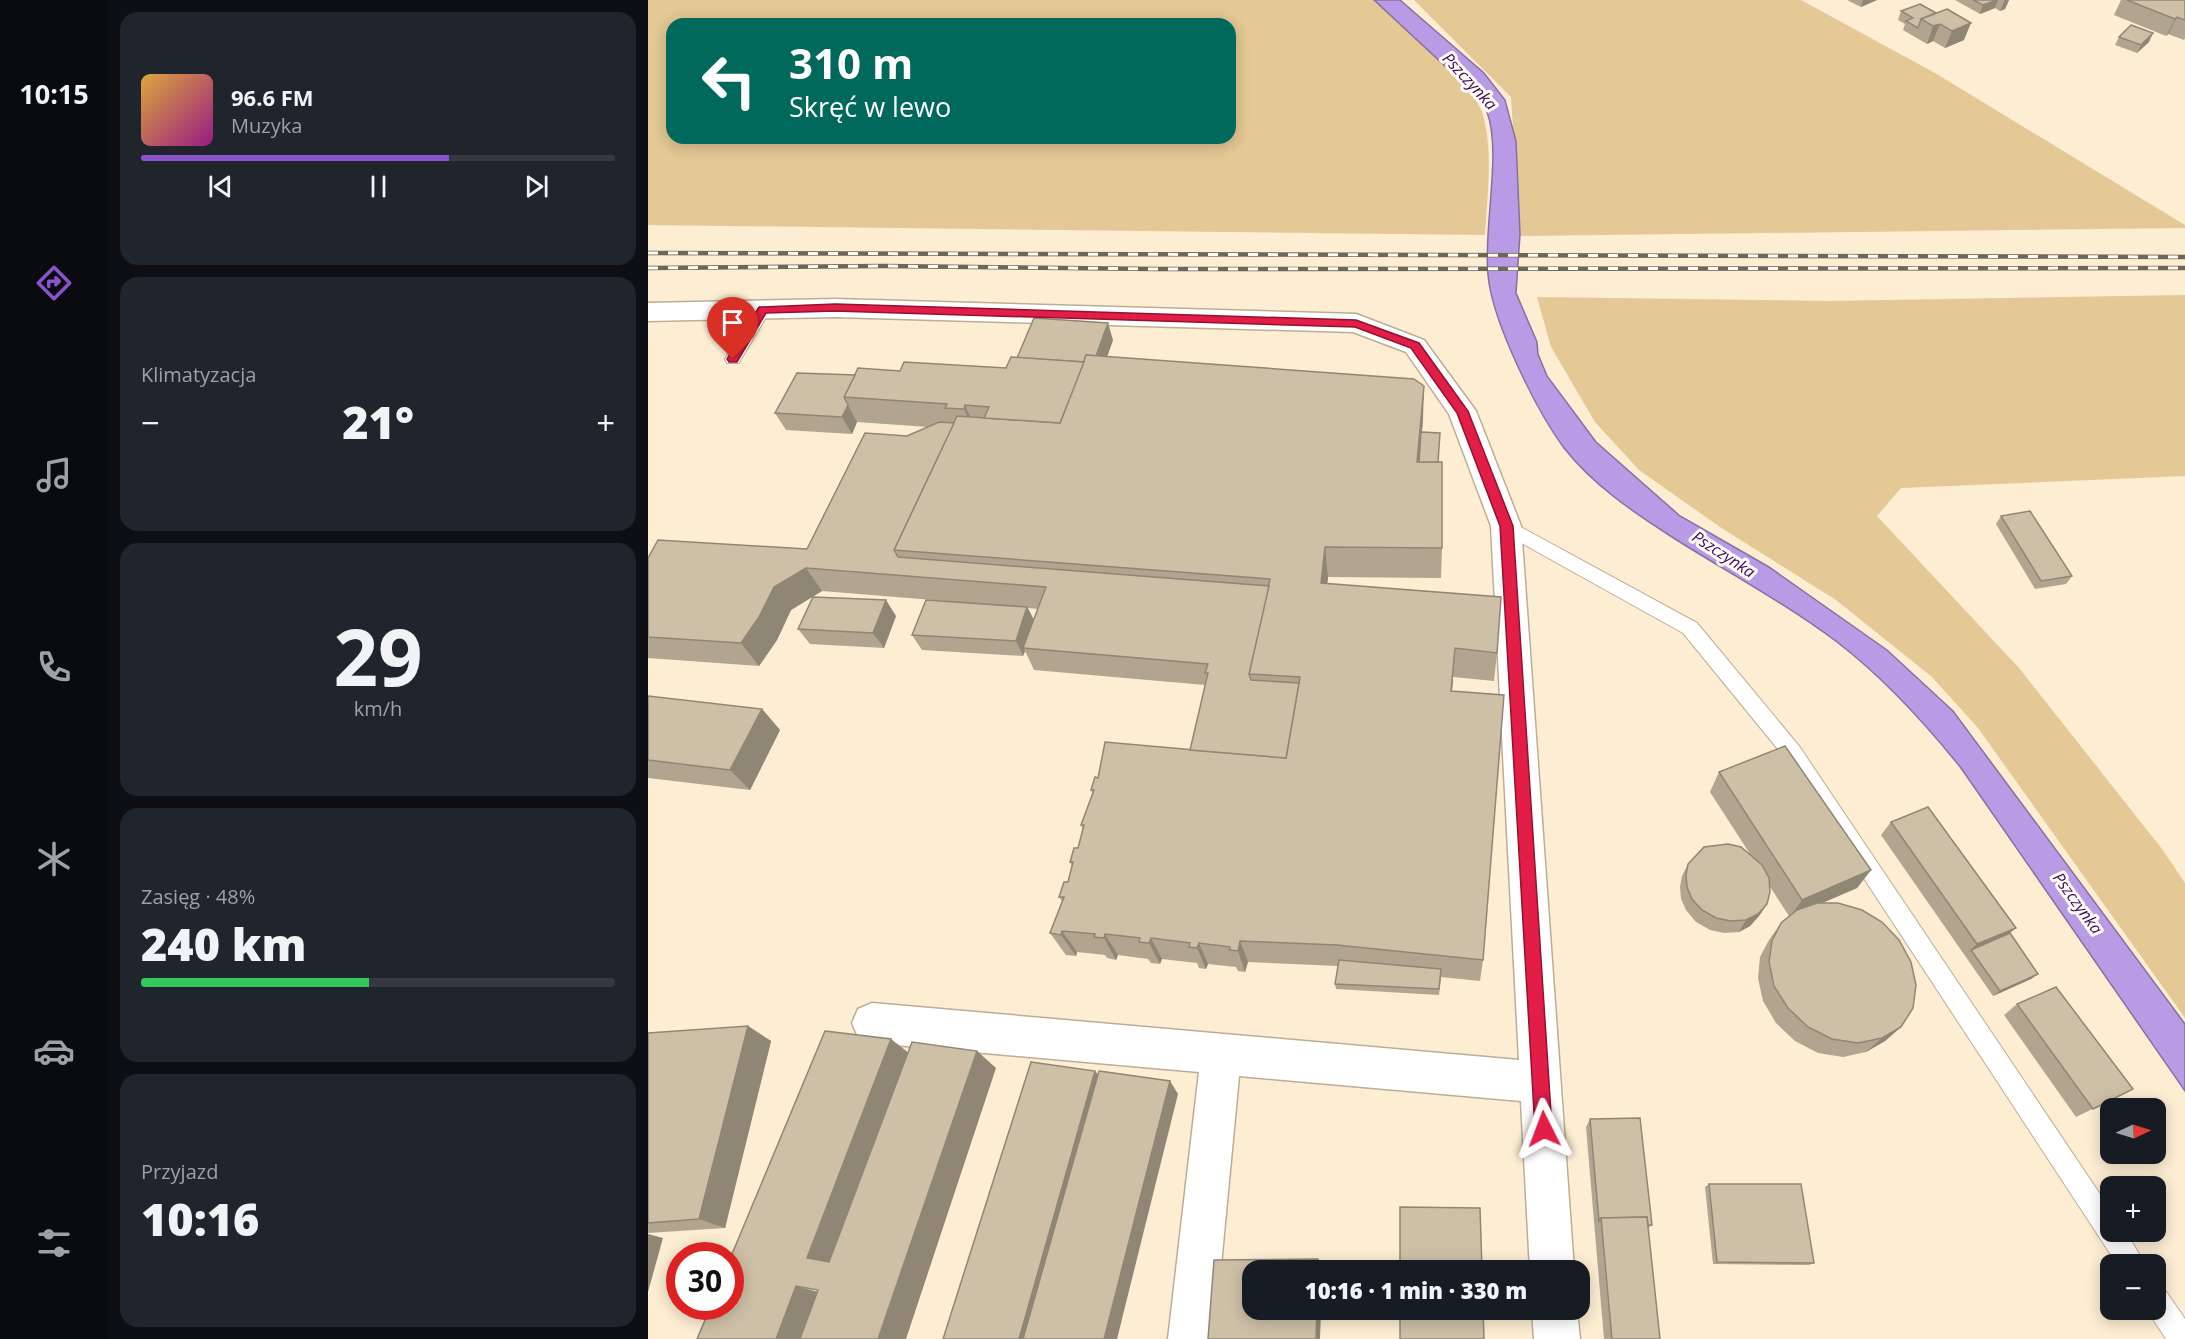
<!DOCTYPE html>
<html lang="pl">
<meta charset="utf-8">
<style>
:root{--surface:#171b24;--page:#20242c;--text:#f1f3f6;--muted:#9ea1a6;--line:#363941;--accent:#8a53ca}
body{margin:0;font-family:"Open Sans",sans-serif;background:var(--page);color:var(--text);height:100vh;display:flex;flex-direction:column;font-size:22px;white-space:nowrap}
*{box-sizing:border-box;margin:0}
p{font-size:20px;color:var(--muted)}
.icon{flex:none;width:33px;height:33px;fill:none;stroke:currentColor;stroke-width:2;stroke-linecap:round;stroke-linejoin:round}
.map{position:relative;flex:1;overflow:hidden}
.panel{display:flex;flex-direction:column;gap:12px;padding:12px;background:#0d0f14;width:540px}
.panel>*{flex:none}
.banner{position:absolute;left:18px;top:18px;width:570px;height:126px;border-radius:18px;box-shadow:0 3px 15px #0003;background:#00695c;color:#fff;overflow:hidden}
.needle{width:39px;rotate:86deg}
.controls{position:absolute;left:1452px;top:1098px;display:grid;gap:12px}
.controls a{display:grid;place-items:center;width:66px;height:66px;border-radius:12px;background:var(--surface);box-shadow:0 3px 15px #0003;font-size:30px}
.speed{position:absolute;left:18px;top:1242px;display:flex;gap:12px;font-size:30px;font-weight:700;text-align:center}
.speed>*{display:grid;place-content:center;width:78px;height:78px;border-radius:50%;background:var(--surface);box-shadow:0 3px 15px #0003;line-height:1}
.speed .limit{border:9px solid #d22;background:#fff;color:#111}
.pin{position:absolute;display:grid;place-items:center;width:51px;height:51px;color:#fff;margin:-62px -26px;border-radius:50% 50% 50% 0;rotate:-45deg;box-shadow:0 0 6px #0007}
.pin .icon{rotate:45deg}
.me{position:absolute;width:66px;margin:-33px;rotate:357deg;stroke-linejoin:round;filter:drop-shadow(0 0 4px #0008)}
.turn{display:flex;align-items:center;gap:21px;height:126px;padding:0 24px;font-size:27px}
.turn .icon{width:78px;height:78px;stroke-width:2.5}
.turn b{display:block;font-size:42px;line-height:51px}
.big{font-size:45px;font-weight:800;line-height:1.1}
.panel .tile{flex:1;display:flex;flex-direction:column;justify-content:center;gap:9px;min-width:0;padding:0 21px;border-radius:18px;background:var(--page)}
.panel .dial{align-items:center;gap:0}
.dial b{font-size:78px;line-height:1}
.song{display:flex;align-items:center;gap:18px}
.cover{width:72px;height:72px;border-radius:9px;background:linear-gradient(135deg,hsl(40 70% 55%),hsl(310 70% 35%))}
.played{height:6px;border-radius:3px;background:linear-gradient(90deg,var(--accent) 65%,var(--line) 65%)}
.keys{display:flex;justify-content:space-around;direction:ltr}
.heat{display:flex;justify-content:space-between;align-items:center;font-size:33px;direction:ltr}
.charge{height:9px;border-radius:4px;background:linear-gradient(90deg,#34c759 48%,var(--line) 0)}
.trip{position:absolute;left:594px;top:1260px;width:348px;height:60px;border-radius:18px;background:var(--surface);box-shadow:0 3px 15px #0003;font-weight:800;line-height:60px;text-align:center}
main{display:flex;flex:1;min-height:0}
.tab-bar{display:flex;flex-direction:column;width:108px;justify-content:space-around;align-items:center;background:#090b0e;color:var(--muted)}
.tab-bar .icon{width:42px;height:42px}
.tab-bar .on{color:var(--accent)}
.tab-bar b{font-size:27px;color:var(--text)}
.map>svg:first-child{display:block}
.green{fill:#e4c895;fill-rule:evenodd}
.water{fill:#b99be5;stroke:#8670a2;stroke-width:1.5}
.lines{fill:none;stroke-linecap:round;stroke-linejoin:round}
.lane-casing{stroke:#bcae96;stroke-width:2}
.street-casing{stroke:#bcae96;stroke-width:3}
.lane{fill:#fff;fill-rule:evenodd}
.street{fill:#fff;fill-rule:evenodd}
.rail-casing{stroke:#6e6657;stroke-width:4.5}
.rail{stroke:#fffcf6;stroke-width:3;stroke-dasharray:10;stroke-linecap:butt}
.wall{fill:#b1a590;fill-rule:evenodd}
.shaded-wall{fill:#908675}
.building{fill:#cec0a7;stroke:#908675;stroke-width:1.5}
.route{fill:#e11d48;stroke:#92132f;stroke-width:1.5}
.labels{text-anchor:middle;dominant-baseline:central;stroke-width:6;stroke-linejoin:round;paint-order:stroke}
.water-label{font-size:16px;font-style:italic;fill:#380760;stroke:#fffcf6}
</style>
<main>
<nav class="tab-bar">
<b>10:15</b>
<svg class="icon on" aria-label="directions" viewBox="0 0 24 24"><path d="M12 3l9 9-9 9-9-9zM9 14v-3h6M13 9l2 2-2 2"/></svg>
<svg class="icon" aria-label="music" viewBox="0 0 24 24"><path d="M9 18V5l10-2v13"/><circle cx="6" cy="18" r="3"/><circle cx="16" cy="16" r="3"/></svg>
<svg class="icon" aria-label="phone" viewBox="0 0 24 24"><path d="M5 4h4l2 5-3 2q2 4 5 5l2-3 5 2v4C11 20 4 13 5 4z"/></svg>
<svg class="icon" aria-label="climate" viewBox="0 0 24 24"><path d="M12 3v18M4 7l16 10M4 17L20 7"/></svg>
<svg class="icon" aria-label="car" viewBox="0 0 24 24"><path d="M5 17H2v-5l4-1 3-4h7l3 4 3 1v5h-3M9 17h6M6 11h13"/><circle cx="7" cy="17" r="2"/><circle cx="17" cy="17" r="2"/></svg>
<svg class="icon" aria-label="filters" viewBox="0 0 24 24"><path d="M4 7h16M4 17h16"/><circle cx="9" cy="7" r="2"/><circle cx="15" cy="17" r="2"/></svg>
</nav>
<section class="panel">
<div class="tile">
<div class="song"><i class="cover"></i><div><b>96.6 FM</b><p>Muzyka</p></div></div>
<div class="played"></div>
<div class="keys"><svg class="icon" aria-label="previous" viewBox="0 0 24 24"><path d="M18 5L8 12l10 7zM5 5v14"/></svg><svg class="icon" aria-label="pause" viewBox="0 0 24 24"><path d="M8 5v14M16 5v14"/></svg><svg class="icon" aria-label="next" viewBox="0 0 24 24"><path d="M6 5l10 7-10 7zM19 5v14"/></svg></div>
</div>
<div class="tile"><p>Klimatyzacja</p>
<div class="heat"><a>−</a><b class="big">21°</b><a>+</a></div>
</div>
<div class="tile dial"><b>29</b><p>km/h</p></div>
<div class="tile"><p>Zasięg · 48%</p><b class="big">240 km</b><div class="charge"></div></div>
<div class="tile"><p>Przyjazd</p><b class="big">10:16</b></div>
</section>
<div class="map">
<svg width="1537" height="1339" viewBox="0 0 1537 1339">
<rect width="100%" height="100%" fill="#fcedd3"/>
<g class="green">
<path d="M0,0H725C747,20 828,88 834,112C846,151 839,195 837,235L0,225ZM24,24H582V138H24Z"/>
<path d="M766,0H1153L1287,73L1537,225V228L872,236L863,97Z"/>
<path d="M1537,295V476L1253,488L1229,516L1371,668L1514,849L1537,883V1018L1330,728L1284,677L1188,600L1072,527L991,470L947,422L903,347L889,297L1182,301Z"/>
</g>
<path class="water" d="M726,0H752L836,73L857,100L868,141L872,234L868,293L889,342L890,354L899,376L948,442L1032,516L1121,567L1239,650L1305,711L1537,1024V1091L1313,768C1276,722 1236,678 1189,642C1137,603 1079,572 1024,537C985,512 945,485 916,448C888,410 844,321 840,275C835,228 854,153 839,112C836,105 830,99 826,93Z"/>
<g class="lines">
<g class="lane-casing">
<g id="lane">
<path d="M115,304L123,309L93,359L91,363H79L77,359L110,305Z"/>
<path d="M858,519L1049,623L1151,746L1462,1209V1232H1478L1497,1264H1469L1137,758L1035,633L852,531L849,526L852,521Z"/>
<path d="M1508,1286L1517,1290L1537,1319V1339H1518L1499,1310H1508Z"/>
</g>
</g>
<g class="street-casing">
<g id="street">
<path d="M187,299L708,314L776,340L828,411L873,526L926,1270H882L873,1101L591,1076L566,1339H520L551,1072L224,1043L210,1037L204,1023L210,1009L224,1003L871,1060L843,526L801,414L758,352L705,332L187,317L0,321V303Z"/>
<path d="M884,1310H929L932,1339H886Z"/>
</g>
</g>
<use href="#lane" class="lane"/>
<use href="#street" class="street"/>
<g class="rail-casing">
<g id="rail">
<path d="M0,253L1537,257"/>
<path d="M0,268L235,266L508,269L1537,268"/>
</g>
</g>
<use href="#rail" class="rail"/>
</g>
<g class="wall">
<path d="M1199,0H1229L1213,7Z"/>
<path d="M1307,0H1361L1357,9L1352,11L1347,8L1332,14Z"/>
<path d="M1473,0H1537V38L1536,40L1520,34L1518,36L1466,15Z"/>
<path d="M1272,4L1316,40L1297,48L1285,41L1279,44L1255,30L1257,24L1250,20L1253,11Z"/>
<path d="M1471,37L1501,42L1489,53L1467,45Z"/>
<path d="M465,340L459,357L775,418L774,432L791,462L794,548L793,578L680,577L679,584L849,653L846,681L805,677L804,691L835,960L832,981L793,977L791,995L688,989L687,984L690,966L600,962L597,972L590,971L588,967L560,964L558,969L551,968L549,963L514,959L512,964L503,963L500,959L470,955L468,960L459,958L457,955L429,952L428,956L418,955L402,933L414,901L411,897L420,882L424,866L422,862L430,848L435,830L433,825L445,794L443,790L450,778L542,750L557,685L386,670L377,651L375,656L274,650L264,635L322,603L174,591L143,610L129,640L111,666L0,658V558L159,549L259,436L280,427L209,422L204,434L138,430L127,413L207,375L252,371L358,368L369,358ZM380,608L390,609L386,620Z"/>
<path d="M1353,516L1424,576L1418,584L1387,589L1348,524Z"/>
<path d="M248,616L236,648L162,644L150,629Z"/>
<path d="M0,696L114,709L132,730L102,790L0,778Z"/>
<path d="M1071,772L1223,870L1209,888L1174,903L1253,1027L1237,1041L1218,1052L1195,1057L1170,1053L1147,1041L1128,1023L1115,1001L1110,978L1112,957L1121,940L1133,923L1141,916L1121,885L1119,904L1111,916L1102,926L1091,932L1076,933L1062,930L1048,922L1038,910L1033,899L1032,887L1034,876L1040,864L1102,854L1062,792Z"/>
<path d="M1243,822L1362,933L1390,974L1383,979L1345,996L1233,835Z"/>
<path d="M1369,1004L1485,1089L1428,1117L1356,1015Z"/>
<path d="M100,1026L123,1041L77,1228L0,1233V1033Z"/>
<path d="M942,1119L1004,1225L1000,1228L1012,1339H956L938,1127Z"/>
<path d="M1061,1184L1166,1263L1161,1265L1065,1264L1057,1187Z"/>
</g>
<g class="shaded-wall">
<path d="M1215,0H1229L1213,7Z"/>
<path d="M1349,0H1350L1347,8L1332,14L1335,5Z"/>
<path d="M1357,0H1361L1357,9L1352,11Z"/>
<path d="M1529,17L1520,34L1518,36L1527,19Z"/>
<path d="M1323,23L1316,40L1297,48L1304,31Z"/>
<path d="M1292,24L1285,41L1279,44L1285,26Z"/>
<path d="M1505,33L1501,42L1489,53L1493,45Z"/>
<path d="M460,323L465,340L448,387L443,370Z"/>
<path d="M776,386L775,418L770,485L769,462Z"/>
<path d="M200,405L209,422L204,434L194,417Z"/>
<path d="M317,405L328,430L327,434L316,409Z"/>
<path d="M677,547L680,577L676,613L673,583Z"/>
<path d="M158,568L174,591L143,610L129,640L111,666L93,643L126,587Z"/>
<path d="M238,600L248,616L236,648L225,633Z"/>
<path d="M379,607L387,622L375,648L377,651L375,656L368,641Z"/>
<path d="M807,648L805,677L802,718L803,691Z"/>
<path d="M114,709L132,730L102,790L82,770Z"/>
<path d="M1223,870L1209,888L1142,917L1154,900Z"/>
<path d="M1119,904L1111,916L1102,926L1091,932L1098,920Z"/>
<path d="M1368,928L1355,939L1323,950L1317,955L1329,944Z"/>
<path d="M414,931L429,952L428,956L413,935Z"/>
<path d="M457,934L470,955L468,960L456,938Z"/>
<path d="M503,938L514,959L512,964L501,943Z"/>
<path d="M592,941L600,962L597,972L590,951Z"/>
<path d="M551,943L560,964L558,969L549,948Z"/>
<path d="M1390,974L1383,979L1345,996L1352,991Z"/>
<path d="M100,1026L123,1041L77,1228L51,1219Z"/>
<path d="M1253,1027L1237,1041L1218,1052L1234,1038Z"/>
<path d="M243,1039L266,1057L188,1267L159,1258Z"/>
<path d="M329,1051L348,1068L258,1339H230Z"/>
<path d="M447,1071L458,1084L388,1339H371Z"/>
<path d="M522,1081L530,1094L469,1339H456Z"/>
<path d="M0,1234L15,1238L0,1292Z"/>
<path d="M670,1259L674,1266V1270H670Z"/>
<path d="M148,1286L178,1294L161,1339H128Z"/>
<path d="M669,1310H673L672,1339H668Z"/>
</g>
<g class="building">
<path d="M1325,0H1349L1335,5Z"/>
<path d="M1479,0H1537V20L1529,17L1527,19Z"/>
<path d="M1272,4L1288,13L1273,19L1270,28L1258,21L1265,18L1253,11Z"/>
<path d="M1299,9L1323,23L1304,31L1292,24L1285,26L1273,19Z"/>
<path d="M1483,25L1505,33L1493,45L1471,37Z"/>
<path d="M386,318L460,323L448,356L438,355L436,362L369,358Z"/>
<path d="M438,355L766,379L776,386L769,462H794V548L677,547L673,583L853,597L849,653L807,648L803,691L856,695L835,960L689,945L592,941L590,951L582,950V947L551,943L549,948L541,947L542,943L503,938L501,943L491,942L492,938L457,934L456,938L446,937L447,934L414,931L413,935L402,933L416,897H411L416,882H420L425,862H422L426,848H430L436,825H433L446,790H443L447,777L450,778L457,742L638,758L652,677L601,674L622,579L246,550L309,416L412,423Z"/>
<path d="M363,357L436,362L412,423L336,418L341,407L317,405L316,409L297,408L299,404L196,397L210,368L252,371L256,362L358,368Z"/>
<path d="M149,373L207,375L196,397L200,405L194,417L127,413Z"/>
<path d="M291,422L306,423L246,550L250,557L621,586L601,674L603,680L651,683L638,758L542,750L560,673H557L560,664L375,648L398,587L158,568L126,587L111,617L93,643L0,637V558L10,540L159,549L217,433L259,436Z"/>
<path d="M773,432L792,433L790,462H771Z"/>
<path d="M1382,511L1424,576L1393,581L1353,516Z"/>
<path d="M165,597L238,600L225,633L150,629Z"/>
<path d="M278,600L379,607L368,641L264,635Z"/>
<path d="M0,696L114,709L82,770L0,760Z"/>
<path d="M1137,746L1223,870L1154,900L1071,772Z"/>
<path d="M1280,807L1368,928L1329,944L1243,822Z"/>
<path d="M1080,844L1093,847L1114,865L1121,878L1122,892L1119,904L1110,914L1098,920L1083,921L1068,918L1054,910L1044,899L1039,887L1038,875L1040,864L1056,847Z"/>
<path d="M1169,903H1190L1214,910L1234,922L1251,940L1263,962L1268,985L1265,1008L1253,1027L1234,1038L1210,1043L1184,1039L1160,1027L1140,1008L1126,986L1121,962L1124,941L1133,923L1149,910Z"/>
<path d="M1362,933L1390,974L1352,991L1323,950Z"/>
<path d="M691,960L793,969L791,989L687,984Z"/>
<path d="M1408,987L1485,1089L1445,1109L1369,1004Z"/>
<path d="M100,1026L51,1219L0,1223V1033Z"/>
<path d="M177,1031L243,1039L159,1258L181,1262L264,1042L329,1051L230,1339H152L170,1290L148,1286L128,1339H49L63,1306H82V1259Z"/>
<path d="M383,1062L447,1071L371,1339H295Z"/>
<path d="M451,1071L522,1081L456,1339H375Z"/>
<path d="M992,1118L1004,1225H1000L999,1217L953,1218L951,1221L942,1119Z"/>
<path d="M1061,1184H1153L1166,1263L1069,1262Z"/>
<path d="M752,1207L832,1208L834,1270H752Z"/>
<path d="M999,1217L1012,1339H964L953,1218Z"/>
<path d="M670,1259V1270H604V1310H669L668,1339H560L566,1260Z"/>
<path d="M752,1310H835L836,1339H752Z"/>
</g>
<path class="route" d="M187,304L708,320L771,343L820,411L865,526L904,1129L902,1135L896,1138L890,1135L887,1129L852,526L809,413L763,348L707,327L187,311L118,313L89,362H81L79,359L111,307Z"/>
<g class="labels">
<g class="water-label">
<text transform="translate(822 81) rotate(47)">Pszczynka</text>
<text transform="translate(1076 554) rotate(33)">Pszczynka</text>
<text transform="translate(1430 903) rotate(54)">Pszczynka</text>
</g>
</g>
</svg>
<div class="controls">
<a><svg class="needle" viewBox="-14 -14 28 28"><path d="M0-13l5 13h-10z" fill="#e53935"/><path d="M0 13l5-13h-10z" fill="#9ea1a6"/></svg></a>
<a>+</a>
<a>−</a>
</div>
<div class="speed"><div class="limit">30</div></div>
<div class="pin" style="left:85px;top:359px;background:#d93025"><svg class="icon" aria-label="arrive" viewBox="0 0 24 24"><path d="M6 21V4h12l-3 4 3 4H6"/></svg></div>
<svg class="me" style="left:896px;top:1129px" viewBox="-20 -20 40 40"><path d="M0-17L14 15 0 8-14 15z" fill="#e11d48" stroke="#fff" stroke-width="4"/></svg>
<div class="trip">10:16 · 1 min · 330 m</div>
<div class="banner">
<div class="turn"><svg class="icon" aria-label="left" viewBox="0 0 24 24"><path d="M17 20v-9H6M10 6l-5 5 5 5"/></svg><div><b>310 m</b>Skręć w lewo</div></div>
</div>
</div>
</main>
